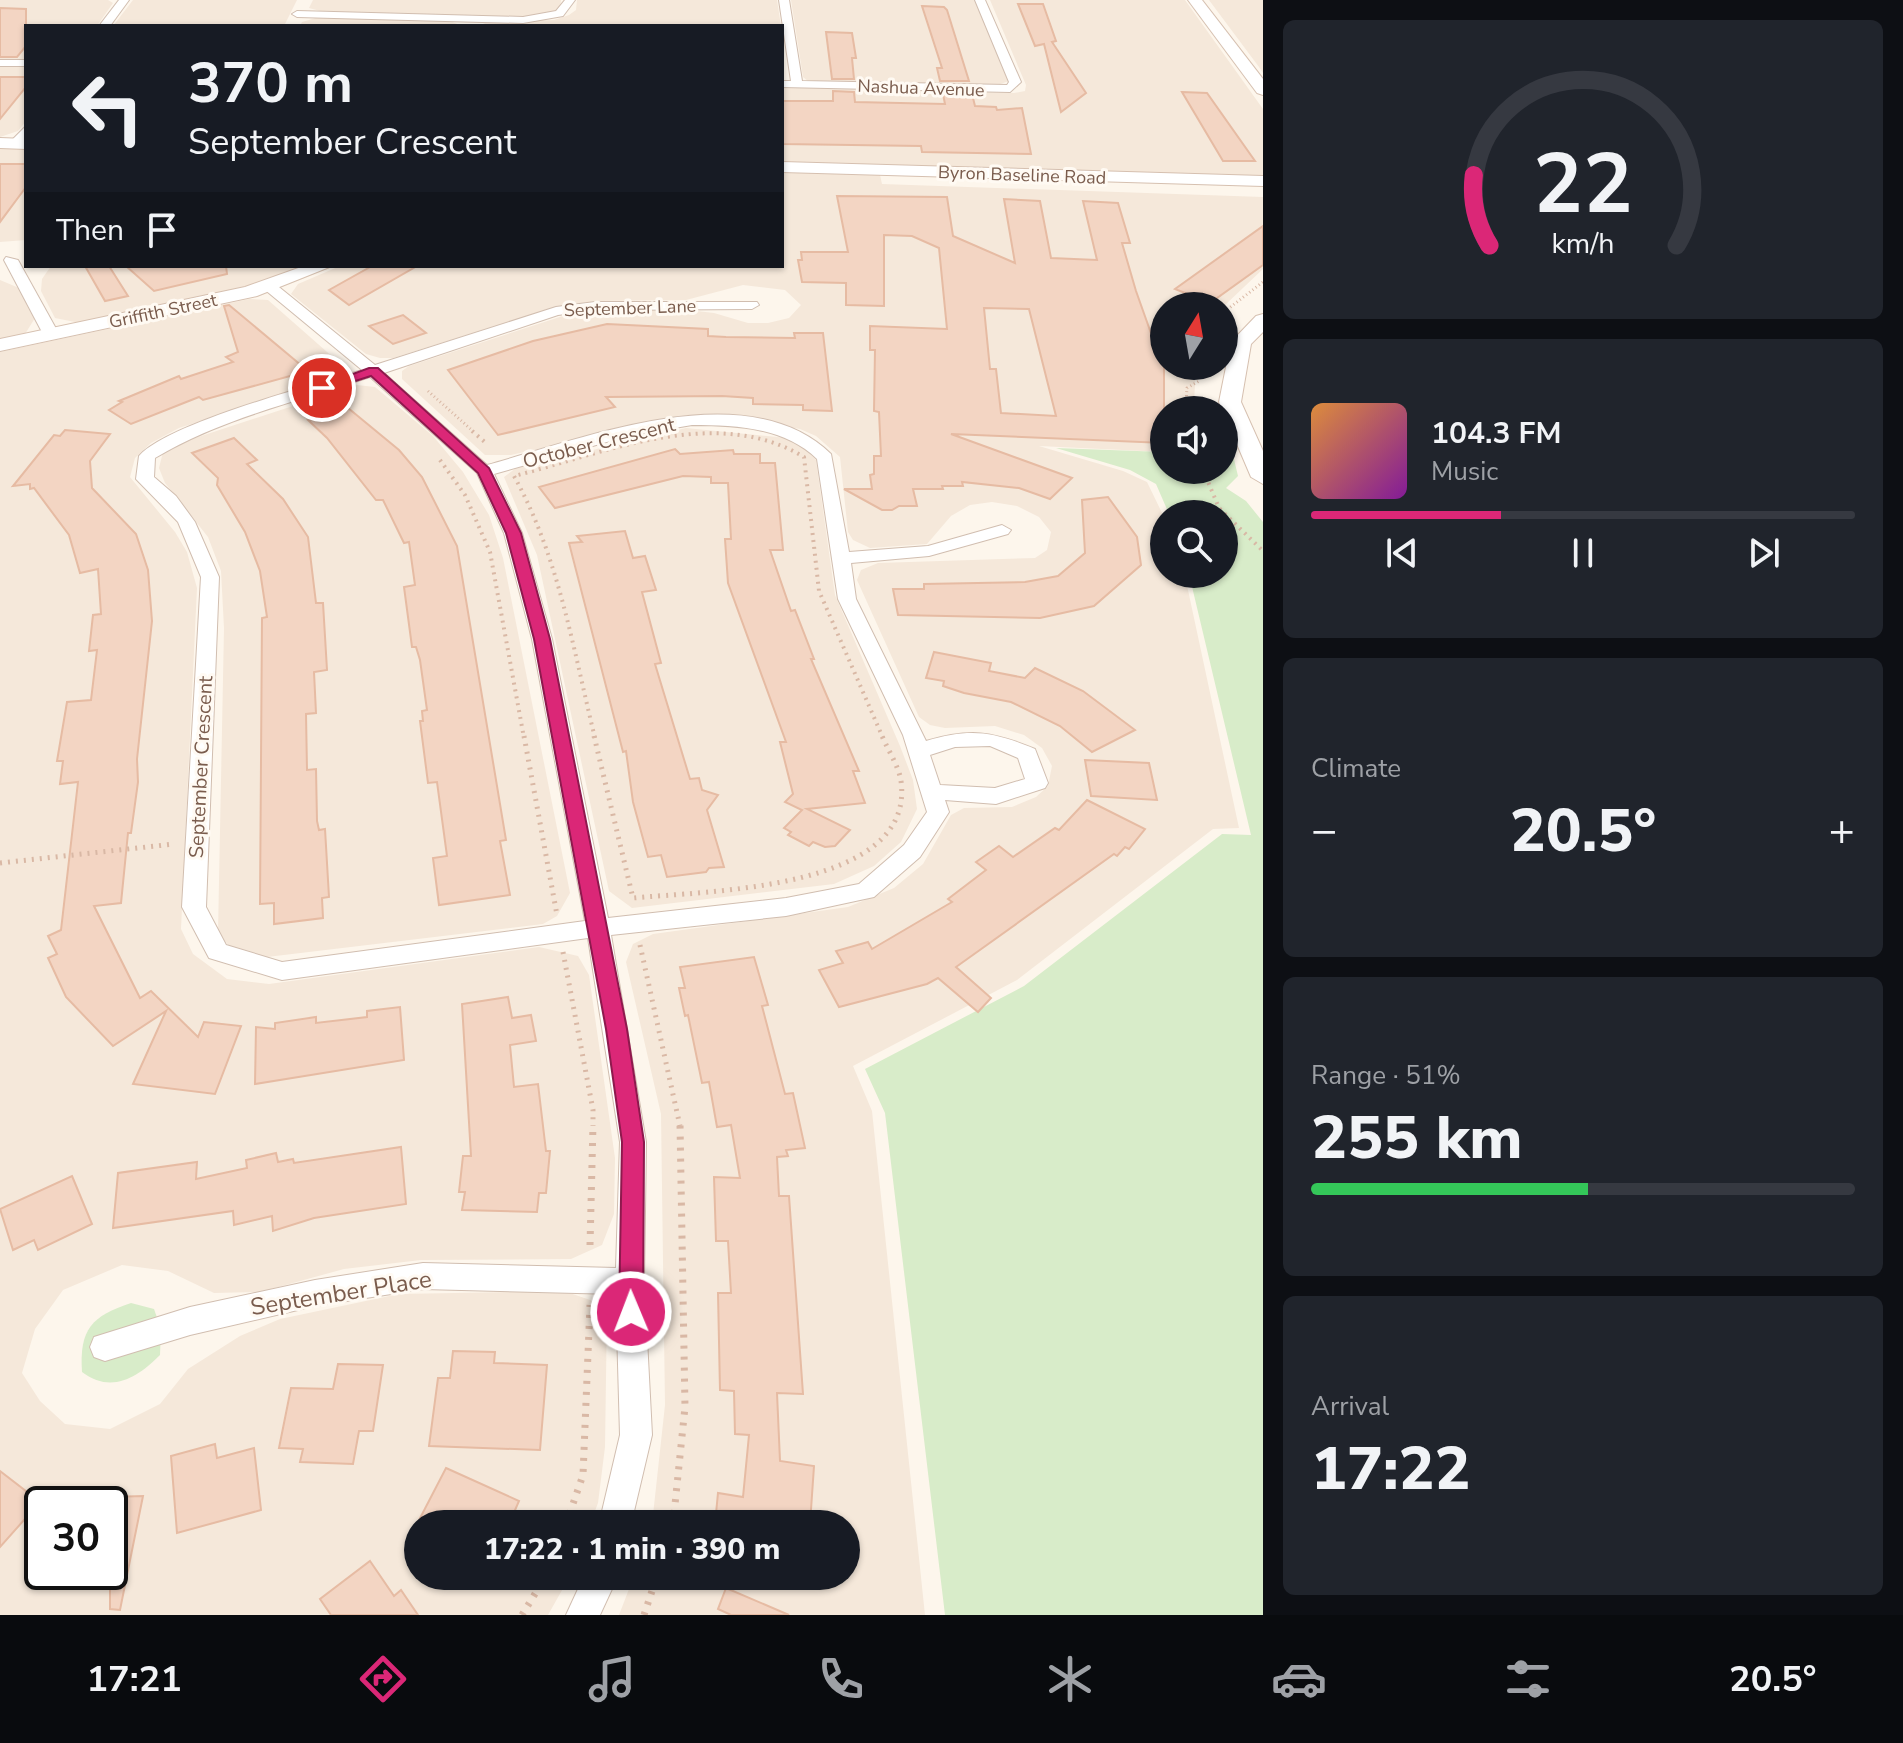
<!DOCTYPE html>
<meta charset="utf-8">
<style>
:root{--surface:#171b24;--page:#20242c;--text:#f1f3f6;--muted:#9ea1a6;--line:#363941;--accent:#db2777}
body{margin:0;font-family:"Nunito Sans",sans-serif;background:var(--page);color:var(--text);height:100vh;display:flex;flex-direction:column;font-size:30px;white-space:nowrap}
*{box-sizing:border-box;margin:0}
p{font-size:26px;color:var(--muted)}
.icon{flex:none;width:44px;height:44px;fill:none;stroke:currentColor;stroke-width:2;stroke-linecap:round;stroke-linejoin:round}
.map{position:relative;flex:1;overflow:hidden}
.sheet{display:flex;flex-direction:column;gap:20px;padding:20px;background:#0d0f14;width:640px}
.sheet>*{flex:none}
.top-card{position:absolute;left:24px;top:24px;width:760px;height:244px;border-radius:0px;box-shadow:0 2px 6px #0004;background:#171b24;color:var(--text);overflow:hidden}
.needle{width:52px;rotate:11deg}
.buttons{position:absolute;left:1150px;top:292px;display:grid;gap:16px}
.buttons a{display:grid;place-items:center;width:88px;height:88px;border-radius:50%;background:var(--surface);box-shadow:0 2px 6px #0004;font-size:40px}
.speed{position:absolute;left:24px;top:1486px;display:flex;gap:16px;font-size:40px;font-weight:700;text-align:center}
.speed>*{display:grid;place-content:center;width:104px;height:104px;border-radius:50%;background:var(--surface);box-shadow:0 2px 6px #0004;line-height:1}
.speed .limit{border:4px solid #111;border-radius:12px;background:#fff;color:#111}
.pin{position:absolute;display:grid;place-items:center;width:68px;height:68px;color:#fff;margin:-34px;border:4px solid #fff;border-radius:50%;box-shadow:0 2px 8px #0007}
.me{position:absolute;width:88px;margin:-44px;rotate:359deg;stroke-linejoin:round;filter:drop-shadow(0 0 6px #0008)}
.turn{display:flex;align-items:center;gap:28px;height:168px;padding:0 32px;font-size:36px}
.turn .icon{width:104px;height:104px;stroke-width:2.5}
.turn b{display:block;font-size:56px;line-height:68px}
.then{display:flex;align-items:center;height:76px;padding:0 32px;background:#0003;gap:16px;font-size:30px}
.big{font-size:60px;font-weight:800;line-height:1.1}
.sheet .card{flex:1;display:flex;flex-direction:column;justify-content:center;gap:12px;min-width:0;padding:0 28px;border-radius:12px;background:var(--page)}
.sheet .dial{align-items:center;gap:0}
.dial svg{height:208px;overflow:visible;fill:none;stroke:var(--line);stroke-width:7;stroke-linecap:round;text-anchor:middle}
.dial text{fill:var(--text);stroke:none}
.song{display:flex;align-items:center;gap:24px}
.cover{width:96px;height:96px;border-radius:12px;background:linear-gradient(135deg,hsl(30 70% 55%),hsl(290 70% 35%))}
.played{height:8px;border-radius:4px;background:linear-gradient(90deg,var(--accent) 35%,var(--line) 35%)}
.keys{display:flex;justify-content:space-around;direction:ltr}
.heat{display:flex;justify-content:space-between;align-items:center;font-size:44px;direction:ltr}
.charge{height:12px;border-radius:6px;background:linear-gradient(90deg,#34c759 51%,var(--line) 0)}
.trip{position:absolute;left:404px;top:1510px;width:456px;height:80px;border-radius:40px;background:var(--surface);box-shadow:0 2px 6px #0004;font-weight:800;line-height:80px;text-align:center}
.dock{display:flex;height:128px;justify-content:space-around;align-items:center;background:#090b0e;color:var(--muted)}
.dock .icon{width:56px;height:56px}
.dock .active{color:var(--accent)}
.dock b{font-size:36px;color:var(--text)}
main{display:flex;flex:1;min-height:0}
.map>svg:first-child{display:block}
.residential{fill:#f5e8da;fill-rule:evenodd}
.green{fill:#d8ecc9}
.building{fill:#f3d5c3;stroke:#e6bba3;stroke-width:2;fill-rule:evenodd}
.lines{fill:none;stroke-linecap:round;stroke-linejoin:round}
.street-casing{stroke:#d1beb0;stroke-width:2}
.secondary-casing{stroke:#d6c0b0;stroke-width:2}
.path-far3{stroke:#d9b8a5;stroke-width:3;stroke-dasharray:1 3;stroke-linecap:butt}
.path-far2{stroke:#d9b8a5;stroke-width:4;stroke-dasharray:2 5;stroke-linecap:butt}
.path-far1{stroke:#d9b8a5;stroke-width:5;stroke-dasharray:2 6;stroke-linecap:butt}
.path{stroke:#d9b8a5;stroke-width:7;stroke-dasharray:3 8;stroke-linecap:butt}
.street{fill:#fff;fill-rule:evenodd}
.secondary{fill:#fff;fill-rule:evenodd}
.route{fill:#db2777;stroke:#8e194d;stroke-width:2}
.labels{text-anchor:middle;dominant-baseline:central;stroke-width:6;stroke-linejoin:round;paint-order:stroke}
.far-street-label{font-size:18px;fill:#7a5c4d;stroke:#fffaf3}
.street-label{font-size:20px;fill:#7a5c4d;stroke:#fffaf3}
.near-street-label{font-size:24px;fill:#7a5c4d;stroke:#fffaf3}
</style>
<main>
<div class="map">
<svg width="1263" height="1615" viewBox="0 0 1263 1615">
<rect width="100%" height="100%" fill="#fdf6ec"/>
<g class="residential">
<path d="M0,0H108L113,3L97,26H26V59H0Z"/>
<path d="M133,0H297L284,26H113Z"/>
<path d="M313,0H561L560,8L554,12L527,17L324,12L309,8Z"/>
<path d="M577,0H777L781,26H479L487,22L554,20L569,15L576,10Z"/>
<path d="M791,0H975L1009,81L992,87L808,81L803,77Z"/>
<path d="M990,0H1185L1263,109V177L782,163V87L1014,93L1025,91L1026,85Z"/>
<path d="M1209,0H1263V73L1259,67Z"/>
<path d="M319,17L450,21L462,26H300L302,22Z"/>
<path d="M0,66L26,67V121L18,131L0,137Z"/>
<path d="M0,148L26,149V240L0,242Z"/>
<path d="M782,172L880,175L882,184L1263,197V269L1224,306H1164V366H1196L1194,403L1199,410H1164V452L1039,446L1123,471L1147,482L1164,517V574H1183L1188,590L1239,828L1213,829L1017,980L853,1066L872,1111L925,1615H619L634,1576H846V1524H652L665,1405L661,1114L626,962L633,944L653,934L848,907L894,888L923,864L951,815L964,808L1012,807L1036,797L1048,786L1052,766L1042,748L1024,735L995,726L945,728L930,725L919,717L857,580L861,570L878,563L1035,558L1047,550L1051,532L1039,517L1017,506L992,502L970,505L951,516L927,544L870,548L853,540L848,532L840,457L816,436L800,429L717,415H688L511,455H485L402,379V371L409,366L569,314L607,310H688L714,313L748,323H768L789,318L801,305L785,290L743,285L686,300L597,301L560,306L393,358H380L366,354L291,294L298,284L340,266H782Z"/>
<path d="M51,266H306L247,286L80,323L55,318L41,291L42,279Z"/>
<path d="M0,280L19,288L35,318L25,334L0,340Z"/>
<path d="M249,299L268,300L343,366L341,374L322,382L179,428L151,443L135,458L130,477L175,532L187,552L197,588L181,929L193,954L227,979L269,984L539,947L578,956L589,975L615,1158L614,1214L602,1245L571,1259L421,1260L344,1269L260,1292L214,1293L168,1271L122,1265L63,1290L35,1329L22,1373L40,1401L65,1424L110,1429L160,1404L188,1369L240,1336L280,1319L399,1294L564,1291L590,1300L607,1310L605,1447L598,1503L590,1524H418V1576H570L548,1615H0V352ZM42,1504H110V1572H42Z"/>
<path d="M357,385L375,387L433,436L463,472L489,515L503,558L570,893L557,916L543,924L267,957L231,948L218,933L224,628L221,571L208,537L165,483L159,468L163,452L186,441Z"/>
<path d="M686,428L787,438L803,446L816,460L835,595L900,746L913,780L917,809L901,842L874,866L834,884L632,908L609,891L537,555L504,477L516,468Z"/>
</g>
<g class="green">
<path d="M1056,448L1164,452V470H1224V454L1233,455L1238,476L1226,488L1246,501L1263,522V1615H945L885,1113L865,1069L1024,986L1222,834L1251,835L1189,574H1224V514H1169L1156,484L1130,470Z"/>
<path d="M131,1303L154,1309L161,1329L160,1355C137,1378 111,1394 82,1372C79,1329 92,1316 131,1303Z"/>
</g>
<g class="building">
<path d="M1018,4H1043L1056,41L1052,42L1086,93L1061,112L1044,44L1035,46Z"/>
<path d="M922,6L944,7L947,10L969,81H940L937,68H942Z"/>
<path d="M0,8L26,9V46L17,57H0Z"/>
<path d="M826,32L852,33L856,58H852L854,79H832Z"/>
<path d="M0,77H26V87L0,119Z"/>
<path d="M833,91L854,92L855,102L945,104L943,94H972L975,106L996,107L997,110L1022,108L1031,154L922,152L921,146L782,144V101H833Z"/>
<path d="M1182,92L1207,93L1255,161H1223Z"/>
<path d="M0,164H26V187L0,222Z"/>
<path d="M837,196L947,197L953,236L1015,263L1004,199L1040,201L1051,258L1097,260L1083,201L1118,203L1130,243H1122L1136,291L1152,336L1164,337V443L951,434L1072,478L1050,499L1019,488L962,482L963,486H942L943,489H913L917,506H899L892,510H882L844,489H872L870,475L874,474V456H881L879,412L874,411L875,350H870V326L947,329L939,248L912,236L884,235V306L846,305V283L802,282L798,260H802L801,252H848ZM984,308L1029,309L1056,416L1001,413L996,369H990Z"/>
<path d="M1263,226V265L1210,303L1175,289Z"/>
<path d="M85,266H109L128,296L105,301Z"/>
<path d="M126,266H226L227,274L154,291Z"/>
<path d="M372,266H417L349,305L329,290Z"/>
<path d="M229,305L308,371L203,400L199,397L131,424L109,410L122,402L119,401L179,376L181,379L233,362L226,357L238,352L224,306Z"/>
<path d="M403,315L426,333L393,344L369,326Z"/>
<path d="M607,324L708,329V336L726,337L795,338L794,333H823L832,411L803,410V405L753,404V398L722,396L606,397L615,407L498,435L448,370L533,341Z"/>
<path d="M342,403L399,450L422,477L457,546L506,840L500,841L510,895L439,905L433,858L447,856L437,782L428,783L420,721H423L422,711L427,710L420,660L416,647H412L404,587L415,585L409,542L404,543L383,500H376L327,438L308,420L312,419L307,415Z"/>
<path d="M65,430L110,434L90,461L92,488L136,534L148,570L152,621L137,759L138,782L131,833H128L121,903L94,906L140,998L151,991L198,1037L204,1022L241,1026L215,1094L133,1084L166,1011L113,1046L66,997L48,958L57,954L48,936L61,930L78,782L60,784L63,761H57L67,702L91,700L97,650L89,651L93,615L101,614L98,569L80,573L69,535L34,488L30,489V484L13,486L54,435L60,436Z"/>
<path d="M234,438L257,460L247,464L283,499L308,537L316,603H323L327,670L314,672L316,713L306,714L307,770L316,769L317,821L319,830L325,829L329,897L322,898L323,918L274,924V903L260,904L262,618L267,617L260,571L245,532L217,485L218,478L192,453Z"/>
<path d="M675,449L680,454L733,450L734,454H760V463H775L783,550H770L791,611L795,610L814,659H811L859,771H853L865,803L807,809L850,830L835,846L825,847L813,842L809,846L788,835L791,832L784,828L802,810L785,802L793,794L780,742H786L728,583L725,539H731L728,483H711V477L683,476L555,508L539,487Z"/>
<path d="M1108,497L1137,537L1141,565L1094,606L1040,618L898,615L893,589H924V584L1025,582L1058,576L1085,553L1082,500Z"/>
<path d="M625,531L633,558L645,556L656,590L642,592L661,663L655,664L690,779L699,778L702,790L718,795L707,810L724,867L709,868L706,872L667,877L661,855L648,857L633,802L626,751L623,752L569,543L582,542L577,536Z"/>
<path d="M934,652L991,663L989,671L1025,678L1035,668L1083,691L1135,730L1092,752L1060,726L1011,702L964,693L943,686L944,681L926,678Z"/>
<path d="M1085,760L1149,763L1157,800L1091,796Z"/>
<path d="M1087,800L1145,829L1129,849L1125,847L1117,856L1114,854L956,967L991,998L978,1012L938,978L927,984L839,1007L819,970L843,963L836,951L868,942L872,949L952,902L948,899L986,870L976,862L999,846L1013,857L1055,828L1059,830Z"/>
<path d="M754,957L768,1005L762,1006L785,1094L793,1093L805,1148L786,1150L788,1156L777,1157L779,1196H789L803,1394L777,1393L780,1461L814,1466L810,1524H715L718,1493L743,1497L749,1435L735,1434L734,1391L720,1390L718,1293H731L728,1241H716L714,1177L740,1178L731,1125L717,1127L709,1082L702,1083L688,1015L685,1016L679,988H685L680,967Z"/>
<path d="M508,997L512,1018L531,1015L536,1041L510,1045L514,1087L538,1084L546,1151H550L546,1193H539L537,1212L462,1210L465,1192H459L463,1156H471L462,1004Z"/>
<path d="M400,1007L404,1060L255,1084L256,1027L275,1029V1023L316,1017V1023L367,1017V1011Z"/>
<path d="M401,1147L406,1204L314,1218L273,1231L272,1216L234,1225L233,1211L113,1228L118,1173L197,1162L196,1179L247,1168L246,1160L276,1153L278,1162L293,1159L294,1163Z"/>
<path d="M72,1176L92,1224L38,1250L34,1240L13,1250L0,1209Z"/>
<path d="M453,1351L495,1352L494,1363L547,1365L540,1450L429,1446L438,1378H450Z"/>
<path d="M338,1364L383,1365L373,1431H359L353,1464L300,1462L303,1449L279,1448L291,1388L333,1389Z"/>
<path d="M215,1444L217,1458L254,1448L261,1510L177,1533L171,1456Z"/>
<path d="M446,1468L519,1501L509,1524H417Z"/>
<path d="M0,1471L40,1502L0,1547Z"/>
<path d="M143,1496L120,1610L110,1609V1497Z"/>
<path d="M370,1561L394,1596L401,1590L418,1615H331L320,1599Z"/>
<path d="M726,1588L789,1615H731L718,1609Z"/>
</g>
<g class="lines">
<g class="street-casing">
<g id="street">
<path d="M119,0H129L110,26H99Z"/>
<path d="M565,0H575L563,16L523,23L297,17L292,14L297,11L523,17L556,11Z"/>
<path d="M779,0H789L802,81L1007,85L1009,82L975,0H985L1021,82L1010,92L782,87V81H791Z"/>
<rect x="0" y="60" width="26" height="6"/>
<path d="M26,126V138L19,147H11V141Z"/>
<path d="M6,257L18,260L59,334L56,337L43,334L4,260Z"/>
<path d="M264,283H274L375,365L556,307L595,302H757L759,305L752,309L595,310L558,315L384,373L487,465C583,439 747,372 831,454L849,552L928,546L1002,525L1011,530L1008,534L929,556L851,563L856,599L926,741C970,728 992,731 1035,749L1048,783L1045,788L996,804L945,800L949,812L920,857L874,897L786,916L611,935L646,1142L644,1281L652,1435L631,1524H599L620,1435L616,1294L423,1289L315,1306L190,1335L105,1361L94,1357L90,1347L94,1337L190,1307L315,1280L423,1263L616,1268L620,1142L588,938L282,980L209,958L182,907L201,577L178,522L136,479L139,456C168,423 314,385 362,370L264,289ZM370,377L477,473L504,533L532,639L585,921L282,962L226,945L206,907L219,577L195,522L176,496L154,477L155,458C220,419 299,401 370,377ZM692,425C735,425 784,427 817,459L838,599L903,735L927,812L904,845L859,884L786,898L608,918L552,639L522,533L494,474L628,436ZM990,746L1018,758L1025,779L995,788L940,785L930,755L955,747Z"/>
<path d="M584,1576H618L600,1615H566Z"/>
</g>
</g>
<g class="secondary-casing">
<g id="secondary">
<path d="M1188,0H1202L1263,79V95L1257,93Z"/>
<path d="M0,138L26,139V149L0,148Z"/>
<path d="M782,162L1263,176V186L782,172Z"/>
<path d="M304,266H332L257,296L0,351V339L245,287Z"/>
<path d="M1263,314V332L1251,344L1241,402L1263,451V484L1251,477L1219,402L1231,342L1256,316Z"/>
</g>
</g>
<g class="path-far3">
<path d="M1224,312L1263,282"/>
<path d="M428,391L475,433"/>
<path d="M1192,410L1186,402L1187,388L1199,381L1200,366"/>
</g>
<g class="path-far2">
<path d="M472,431L486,443"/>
<path d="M440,460L465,495L490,552L524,738"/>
<path d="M1209,470L1206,477L1219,508L1263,551"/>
<path d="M595,738C573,649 559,557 514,476C605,453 716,404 804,457L819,591L883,738"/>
</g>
<g class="path-far1">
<path d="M524,736L557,915"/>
<path d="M594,736L633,898C703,891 916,891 901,781C899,767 888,750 882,736"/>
<path d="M0,863L174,844"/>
<path d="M640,945L680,1126"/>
<path d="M563,952L593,1110V1126"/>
</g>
<g class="path">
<path d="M590,1245L593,1124"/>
<path d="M566,1524L583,1475L590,1305"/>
<path d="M673,1524L685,1407L680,1124"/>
<path d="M522,1615L546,1576"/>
<path d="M644,1615L657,1576"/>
</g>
<use href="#street" class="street"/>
<use href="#secondary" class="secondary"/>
</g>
<path class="route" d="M369,368H378L489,468L521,533L550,639L627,1029L644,1142L643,1312L640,1320L631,1323L622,1320L619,1312L622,1142L606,1029L534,639L506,533L478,473L371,376L322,392L315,388Z"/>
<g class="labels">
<g class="far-street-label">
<text transform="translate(921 88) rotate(2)">Nashua Avenue</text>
<text transform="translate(1022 175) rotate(2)">Byron Baseline Road</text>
<text transform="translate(630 308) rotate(-2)">September Lane</text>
<text transform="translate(163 311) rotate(-12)">Griffith Street</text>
</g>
<g class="street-label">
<text transform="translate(599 443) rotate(-14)">October Crescent</text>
<text transform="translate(201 767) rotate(-87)">September Crescent</text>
</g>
<g class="near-street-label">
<text transform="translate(341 1293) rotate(-9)">September Place</text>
</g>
</g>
</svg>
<div class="buttons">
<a><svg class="needle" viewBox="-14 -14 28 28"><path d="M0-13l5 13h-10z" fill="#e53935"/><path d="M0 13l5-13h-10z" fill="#9ea1a6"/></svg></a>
<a><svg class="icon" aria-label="sound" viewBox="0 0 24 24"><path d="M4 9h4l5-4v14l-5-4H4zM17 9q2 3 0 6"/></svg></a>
<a><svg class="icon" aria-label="search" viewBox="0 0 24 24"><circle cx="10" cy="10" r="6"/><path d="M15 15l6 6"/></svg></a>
</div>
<div class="speed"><div class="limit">30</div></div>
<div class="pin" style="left:322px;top:388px;background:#d93025"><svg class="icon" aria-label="arrive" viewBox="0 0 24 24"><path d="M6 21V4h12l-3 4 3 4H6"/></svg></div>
<svg class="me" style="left:631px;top:1312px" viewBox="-20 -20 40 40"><circle r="17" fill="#db2777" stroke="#fff" stroke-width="3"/><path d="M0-11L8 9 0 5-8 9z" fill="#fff"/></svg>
<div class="trip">17:22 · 1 min · 390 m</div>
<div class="top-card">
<div class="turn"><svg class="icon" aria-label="left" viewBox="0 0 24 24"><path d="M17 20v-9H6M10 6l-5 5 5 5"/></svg><div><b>370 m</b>September Crescent</div></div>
<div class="then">Then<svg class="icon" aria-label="arrive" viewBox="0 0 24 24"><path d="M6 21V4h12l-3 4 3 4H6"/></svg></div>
</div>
</div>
<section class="sheet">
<div class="card dial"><svg viewBox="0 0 100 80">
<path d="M14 69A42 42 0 1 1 86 69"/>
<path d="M14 69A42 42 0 0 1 8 42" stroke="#db2777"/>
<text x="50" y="56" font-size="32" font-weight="700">22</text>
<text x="50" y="72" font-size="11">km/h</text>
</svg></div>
<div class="card">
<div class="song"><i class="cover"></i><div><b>104.3 FM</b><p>Music</p></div></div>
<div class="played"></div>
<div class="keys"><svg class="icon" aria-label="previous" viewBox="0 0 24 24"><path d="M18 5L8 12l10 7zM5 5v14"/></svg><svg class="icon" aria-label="pause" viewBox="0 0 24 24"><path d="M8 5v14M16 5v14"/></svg><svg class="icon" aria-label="next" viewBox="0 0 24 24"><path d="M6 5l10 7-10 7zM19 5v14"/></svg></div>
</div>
<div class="card"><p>Climate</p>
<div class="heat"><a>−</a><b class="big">20.5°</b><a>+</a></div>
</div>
<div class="card"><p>Range · 51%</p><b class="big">255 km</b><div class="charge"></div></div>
<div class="card"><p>Arrival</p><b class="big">17:22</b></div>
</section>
</main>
<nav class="dock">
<b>17:21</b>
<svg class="icon active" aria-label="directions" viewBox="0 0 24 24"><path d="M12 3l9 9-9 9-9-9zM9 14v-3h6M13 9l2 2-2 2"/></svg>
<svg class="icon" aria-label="music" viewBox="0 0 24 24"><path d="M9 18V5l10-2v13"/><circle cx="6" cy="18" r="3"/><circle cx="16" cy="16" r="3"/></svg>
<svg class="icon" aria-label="phone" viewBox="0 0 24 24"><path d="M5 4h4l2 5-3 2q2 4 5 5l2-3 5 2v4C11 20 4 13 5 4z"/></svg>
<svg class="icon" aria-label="climate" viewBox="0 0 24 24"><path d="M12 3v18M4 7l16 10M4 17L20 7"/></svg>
<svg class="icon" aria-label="car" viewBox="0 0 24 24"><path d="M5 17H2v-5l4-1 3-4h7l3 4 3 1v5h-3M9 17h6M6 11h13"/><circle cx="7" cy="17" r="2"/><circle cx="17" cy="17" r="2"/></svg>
<svg class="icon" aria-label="filters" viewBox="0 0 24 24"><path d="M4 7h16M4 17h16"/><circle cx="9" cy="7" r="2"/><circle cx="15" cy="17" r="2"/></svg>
<b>20.5°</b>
</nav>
